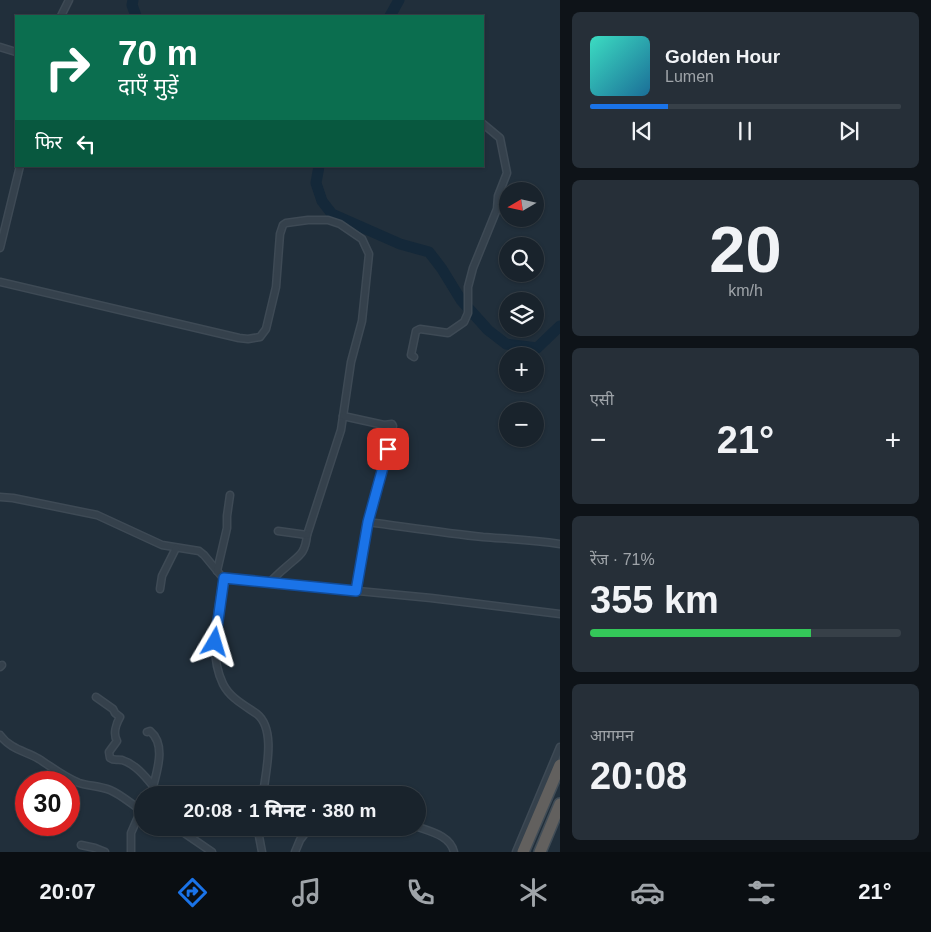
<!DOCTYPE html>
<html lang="hi">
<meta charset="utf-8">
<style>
:root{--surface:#19232c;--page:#262f38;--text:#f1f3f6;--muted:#9fa4a9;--line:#374048;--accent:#1a73e8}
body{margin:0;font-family:Helvetica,"Noto Sans Devanagari",sans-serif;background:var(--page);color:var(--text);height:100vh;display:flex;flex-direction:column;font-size:19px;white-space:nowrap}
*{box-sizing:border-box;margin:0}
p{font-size:16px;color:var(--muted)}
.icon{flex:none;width:28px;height:28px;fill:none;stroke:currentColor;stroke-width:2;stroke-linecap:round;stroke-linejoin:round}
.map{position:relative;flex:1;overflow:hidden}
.panel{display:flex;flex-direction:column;gap:12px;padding:12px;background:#0e1318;width:371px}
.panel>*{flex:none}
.banner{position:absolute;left:15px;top:15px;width:469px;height:152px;border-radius:0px;box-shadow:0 1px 4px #0004,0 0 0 1px var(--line);background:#0b6e4f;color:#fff;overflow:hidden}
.needle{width:32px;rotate:261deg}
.tools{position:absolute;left:499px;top:182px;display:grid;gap:10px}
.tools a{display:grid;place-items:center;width:45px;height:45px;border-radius:50%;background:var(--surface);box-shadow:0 1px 4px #0004,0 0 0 1px var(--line);font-size:25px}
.speed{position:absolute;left:15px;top:771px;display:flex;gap:10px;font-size:25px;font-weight:700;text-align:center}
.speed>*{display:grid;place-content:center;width:65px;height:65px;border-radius:50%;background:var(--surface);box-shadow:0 1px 4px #0004,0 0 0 1px var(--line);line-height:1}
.speed .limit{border:8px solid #d22;background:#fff;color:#111}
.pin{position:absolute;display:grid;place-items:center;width:42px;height:42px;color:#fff;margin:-21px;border-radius:10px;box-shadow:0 2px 8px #0006}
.me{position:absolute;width:55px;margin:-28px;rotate:7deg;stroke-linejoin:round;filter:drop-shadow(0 0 4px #0008)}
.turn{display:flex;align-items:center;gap:18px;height:105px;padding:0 20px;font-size:22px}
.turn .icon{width:65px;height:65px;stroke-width:2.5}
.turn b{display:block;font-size:35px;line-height:42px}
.then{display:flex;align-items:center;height:48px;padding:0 20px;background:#0003;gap:10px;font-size:19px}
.big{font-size:38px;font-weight:800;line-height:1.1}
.panel .tile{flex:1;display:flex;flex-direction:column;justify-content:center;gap:8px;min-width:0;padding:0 18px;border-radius:8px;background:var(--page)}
.panel .dial{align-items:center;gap:0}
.dial b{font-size:65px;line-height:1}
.song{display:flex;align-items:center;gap:15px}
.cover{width:60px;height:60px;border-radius:8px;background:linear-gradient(135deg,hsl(170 70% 55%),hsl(200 70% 35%))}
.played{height:5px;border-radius:2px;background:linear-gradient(90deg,var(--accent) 25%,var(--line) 25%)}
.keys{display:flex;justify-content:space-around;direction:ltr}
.heat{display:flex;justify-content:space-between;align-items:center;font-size:28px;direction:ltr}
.charge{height:8px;border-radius:4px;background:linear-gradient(90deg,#34c759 71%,var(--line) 0)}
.trip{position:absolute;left:134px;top:786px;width:292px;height:50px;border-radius:25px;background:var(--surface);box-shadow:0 1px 4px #0004,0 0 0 1px var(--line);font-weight:800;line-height:50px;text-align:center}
.tab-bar{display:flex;height:80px;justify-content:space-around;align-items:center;background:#0a0e12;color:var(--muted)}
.tab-bar .icon{width:35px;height:35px}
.tab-bar .on{color:var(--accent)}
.tab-bar b{font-size:22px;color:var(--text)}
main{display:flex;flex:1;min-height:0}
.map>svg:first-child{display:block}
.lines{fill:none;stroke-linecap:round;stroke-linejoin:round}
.river{stroke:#142839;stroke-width:11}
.minor-casing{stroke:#3e4a55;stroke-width:9}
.trunk-casing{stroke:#404c56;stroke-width:14}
.minor{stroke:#35414c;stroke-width:6}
.trunk{stroke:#62605e;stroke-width:11}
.route-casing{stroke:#114b97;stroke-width:12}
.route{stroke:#1a73e8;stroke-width:9}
</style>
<main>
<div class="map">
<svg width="560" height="852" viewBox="0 0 560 852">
<rect width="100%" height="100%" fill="#212f3b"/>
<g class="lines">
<g class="river">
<path d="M133,0L132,5L136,16"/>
<path d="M390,16L399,0"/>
<path d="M319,166L316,183L322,201L332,214L400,244L429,252L442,269L461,300L488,330L506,344L537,348L560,326"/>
</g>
<g class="minor-casing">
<g id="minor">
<path d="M61,16L69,0"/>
<path d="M0,47L16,52"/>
<path d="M0,248L20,166"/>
<path d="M0,282L239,338L248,339L260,337L266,329L276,287L280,234L283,225L286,223L308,220H328L340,224L362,239L369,254L362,321L351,362L341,430L307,535C305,555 299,555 285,568C280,572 275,577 270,582"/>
<path d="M414,357L411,355L416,331L420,329L448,333L464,322L468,313V287L473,268L497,209L498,196L507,173L500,138L482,123"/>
<path d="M343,416L384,425L392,424L393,426L368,522L356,591"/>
<path d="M0,497L13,498L97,515L162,545L199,551L204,555L223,578L431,598L560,614"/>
<path d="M368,522C406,527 444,533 483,537C509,539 533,540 560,544"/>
<path d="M278,531L307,535"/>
<path d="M217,571L227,528V516L230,495"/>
<path d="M223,578C219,612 207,651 223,684C230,698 244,705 257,714C277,730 265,774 263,795"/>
<path d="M160,589L162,576L176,548"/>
<path d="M0,667L2,665"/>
<path d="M96,697L113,709L115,713L120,717C116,724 113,734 117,741L109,752L110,758C114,761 117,759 122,760C135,764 145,776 153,786"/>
<path d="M147,732L150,731C168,746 155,776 151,795"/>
<path d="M0,735C10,749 25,751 39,759C53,768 64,777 79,783C89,786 100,786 110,790C122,795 131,804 142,811"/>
<path d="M418,827C432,832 450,836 454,852"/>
<path d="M177,828L212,852"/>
<path d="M259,828V836L262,852"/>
<path d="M81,845L95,848L105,852"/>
<path d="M131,852V833L141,810"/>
<path d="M295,852L300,840L309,828"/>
<path d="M516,852L560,747"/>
</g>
</g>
<g class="trunk-casing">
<g id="trunk">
<path d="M523,852L560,765"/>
<path d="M540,852L560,804"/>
</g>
</g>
<use href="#minor" class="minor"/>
<use href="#trunk" class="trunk"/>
</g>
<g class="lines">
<g class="route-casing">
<path id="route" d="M215,642L224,578L356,591L368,522L388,449"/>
</g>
<use href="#route" class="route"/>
</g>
</svg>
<div class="tools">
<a><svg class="needle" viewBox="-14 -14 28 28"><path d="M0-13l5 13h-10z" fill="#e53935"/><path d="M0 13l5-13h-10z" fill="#9fa4a9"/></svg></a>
<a><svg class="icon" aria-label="search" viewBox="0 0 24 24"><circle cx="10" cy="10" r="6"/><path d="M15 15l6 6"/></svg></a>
<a><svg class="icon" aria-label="layers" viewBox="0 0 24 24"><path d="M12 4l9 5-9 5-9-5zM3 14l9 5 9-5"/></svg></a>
<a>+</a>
<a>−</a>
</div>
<div class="speed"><div class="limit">30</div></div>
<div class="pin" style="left:388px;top:449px;background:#d93025"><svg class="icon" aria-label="arrive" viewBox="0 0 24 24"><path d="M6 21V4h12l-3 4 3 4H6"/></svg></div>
<svg class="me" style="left:215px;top:642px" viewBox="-20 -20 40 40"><path d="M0-17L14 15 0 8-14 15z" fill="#1a73e8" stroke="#fff" stroke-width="4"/></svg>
<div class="trip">20:08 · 1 मिनट · 380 m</div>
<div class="banner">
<div class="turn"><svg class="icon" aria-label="right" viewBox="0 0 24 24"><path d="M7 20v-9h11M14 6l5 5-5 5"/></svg><div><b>70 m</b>दाएँ मुड़ें</div></div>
<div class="then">फिर<svg class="icon" aria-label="left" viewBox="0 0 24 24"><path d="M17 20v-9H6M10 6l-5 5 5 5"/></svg></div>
</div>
</div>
<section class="panel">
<div class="tile">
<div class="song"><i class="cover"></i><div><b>Golden Hour</b><p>Lumen</p></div></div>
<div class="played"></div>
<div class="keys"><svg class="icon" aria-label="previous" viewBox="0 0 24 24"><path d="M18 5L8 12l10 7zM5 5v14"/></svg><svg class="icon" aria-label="pause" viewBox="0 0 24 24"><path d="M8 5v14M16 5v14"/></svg><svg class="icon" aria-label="next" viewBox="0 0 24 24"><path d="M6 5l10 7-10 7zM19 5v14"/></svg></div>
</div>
<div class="tile dial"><b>20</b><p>km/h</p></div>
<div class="tile"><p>एसी</p>
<div class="heat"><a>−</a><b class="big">21°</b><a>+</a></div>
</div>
<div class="tile"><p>रेंज · 71%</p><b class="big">355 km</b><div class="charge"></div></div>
<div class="tile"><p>आगमन</p><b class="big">20:08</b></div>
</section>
</main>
<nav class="tab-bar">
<b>20:07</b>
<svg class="icon on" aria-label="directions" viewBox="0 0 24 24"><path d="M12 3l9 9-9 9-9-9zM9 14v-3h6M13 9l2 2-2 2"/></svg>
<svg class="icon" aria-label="music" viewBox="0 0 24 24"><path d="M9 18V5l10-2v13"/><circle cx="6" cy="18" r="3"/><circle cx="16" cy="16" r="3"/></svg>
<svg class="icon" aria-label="phone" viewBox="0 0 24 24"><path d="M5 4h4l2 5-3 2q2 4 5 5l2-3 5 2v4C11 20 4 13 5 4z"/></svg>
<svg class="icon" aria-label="climate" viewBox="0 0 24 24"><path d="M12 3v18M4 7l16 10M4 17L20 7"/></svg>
<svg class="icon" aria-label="car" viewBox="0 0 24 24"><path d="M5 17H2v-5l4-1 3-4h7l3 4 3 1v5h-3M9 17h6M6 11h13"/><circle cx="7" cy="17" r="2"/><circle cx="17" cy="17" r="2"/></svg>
<svg class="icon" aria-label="filters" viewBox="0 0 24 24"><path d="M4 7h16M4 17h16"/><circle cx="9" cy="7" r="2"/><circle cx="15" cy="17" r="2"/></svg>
<b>21°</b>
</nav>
